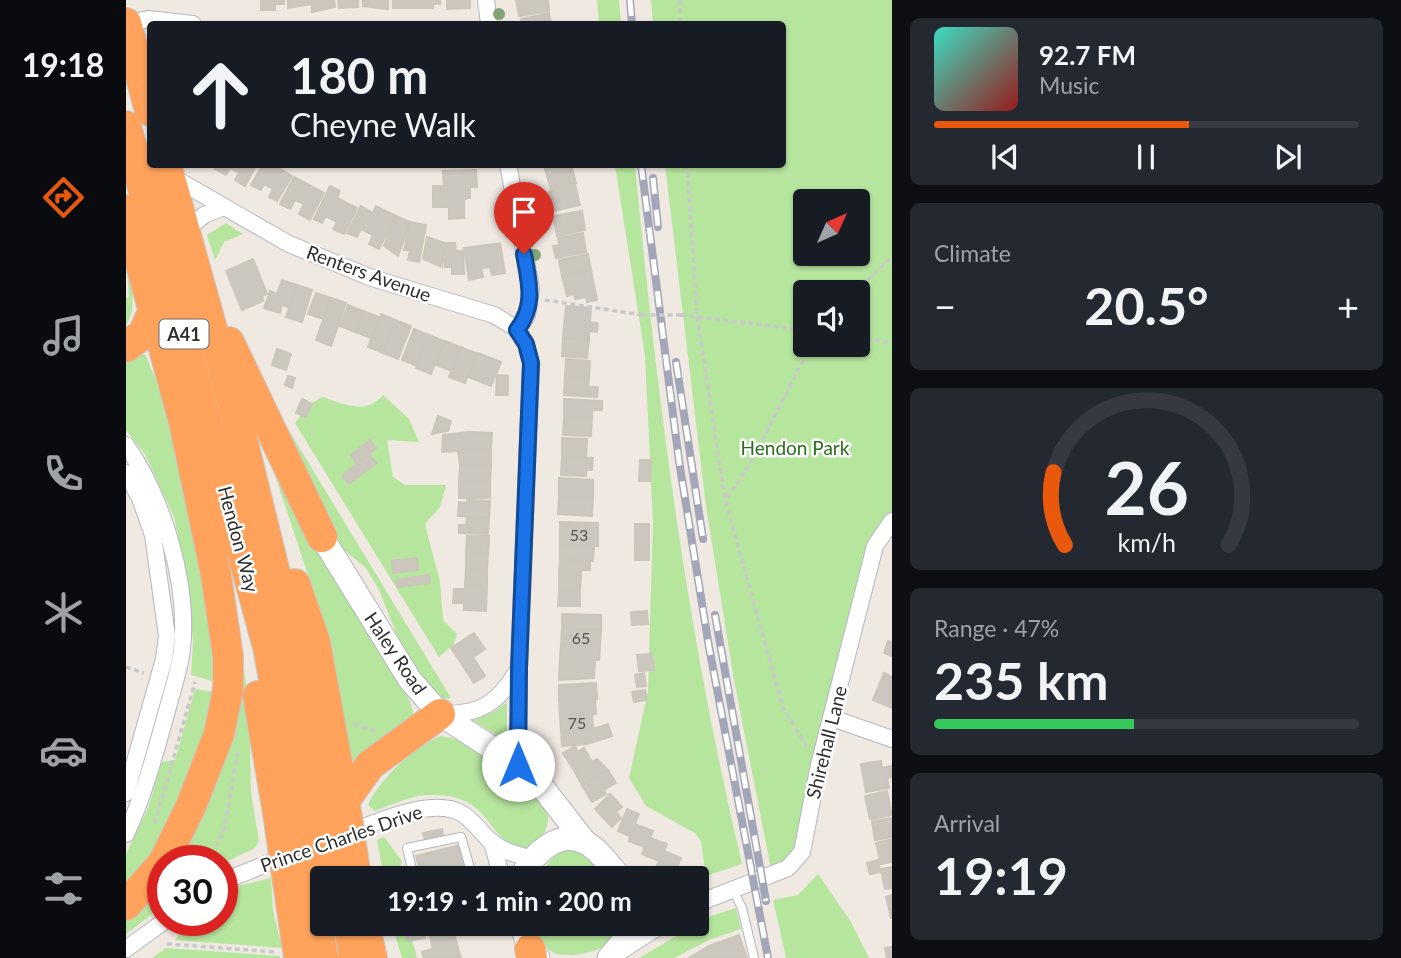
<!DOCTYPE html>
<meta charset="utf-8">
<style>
:root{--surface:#171b24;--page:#242831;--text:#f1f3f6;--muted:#9ea1a6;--line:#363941;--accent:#ea580c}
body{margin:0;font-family:Lato,sans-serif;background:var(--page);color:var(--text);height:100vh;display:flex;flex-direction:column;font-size:26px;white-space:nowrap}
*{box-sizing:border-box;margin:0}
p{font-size:23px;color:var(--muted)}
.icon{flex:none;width:38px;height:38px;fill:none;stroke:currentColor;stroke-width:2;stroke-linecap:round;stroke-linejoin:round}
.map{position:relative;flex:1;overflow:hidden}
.panel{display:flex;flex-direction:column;gap:18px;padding:18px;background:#0d0f14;width:509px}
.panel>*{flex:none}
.top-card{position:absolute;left:21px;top:21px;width:639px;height:147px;border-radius:7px;box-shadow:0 2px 5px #0004;background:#171b24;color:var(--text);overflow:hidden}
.needle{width:46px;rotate:45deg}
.controls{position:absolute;left:667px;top:189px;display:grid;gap:14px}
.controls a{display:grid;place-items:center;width:77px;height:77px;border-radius:7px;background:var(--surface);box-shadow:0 2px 5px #0004;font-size:35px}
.speed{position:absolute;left:21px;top:845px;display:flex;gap:14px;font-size:35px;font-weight:700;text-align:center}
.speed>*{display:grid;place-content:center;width:91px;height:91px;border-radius:50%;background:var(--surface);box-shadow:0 2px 5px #0004;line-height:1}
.speed .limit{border:10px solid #d22;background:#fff;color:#111}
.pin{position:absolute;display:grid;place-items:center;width:60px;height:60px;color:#fff;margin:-72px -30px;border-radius:50% 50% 50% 0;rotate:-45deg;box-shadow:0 0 7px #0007}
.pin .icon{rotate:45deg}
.me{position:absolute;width:77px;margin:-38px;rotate:0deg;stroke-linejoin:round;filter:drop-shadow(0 0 5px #0008)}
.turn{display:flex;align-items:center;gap:24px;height:147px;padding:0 28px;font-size:32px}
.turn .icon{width:91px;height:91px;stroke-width:2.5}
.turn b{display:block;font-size:49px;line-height:60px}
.big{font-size:52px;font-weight:700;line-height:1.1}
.panel .widget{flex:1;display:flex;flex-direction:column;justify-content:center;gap:10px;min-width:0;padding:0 24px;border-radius:10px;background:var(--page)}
.panel .dial{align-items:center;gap:0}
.dial svg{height:182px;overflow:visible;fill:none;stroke:var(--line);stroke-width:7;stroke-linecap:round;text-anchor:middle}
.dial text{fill:var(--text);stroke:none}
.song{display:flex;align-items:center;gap:21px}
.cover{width:84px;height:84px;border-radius:10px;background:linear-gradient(135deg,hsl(170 70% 55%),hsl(0 70% 35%))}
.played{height:7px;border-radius:4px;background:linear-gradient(90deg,var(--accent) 60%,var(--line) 60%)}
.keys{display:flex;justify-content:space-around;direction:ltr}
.heat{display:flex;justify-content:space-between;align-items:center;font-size:38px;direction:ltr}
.charge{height:10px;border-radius:5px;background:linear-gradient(90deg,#34c759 47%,var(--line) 0)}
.trip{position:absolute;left:184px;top:866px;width:399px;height:70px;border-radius:7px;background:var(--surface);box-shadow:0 2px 5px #0004;font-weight:700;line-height:70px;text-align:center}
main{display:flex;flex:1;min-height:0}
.dock{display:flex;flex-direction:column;width:126px;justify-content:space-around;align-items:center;background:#090b0e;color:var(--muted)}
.dock .icon{width:49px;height:49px}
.dock .current{color:var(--accent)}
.dock b{font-size:32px;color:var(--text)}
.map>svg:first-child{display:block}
.green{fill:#b6e59e;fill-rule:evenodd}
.building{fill:#cbc7bf;stroke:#cbc5ba;stroke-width:2}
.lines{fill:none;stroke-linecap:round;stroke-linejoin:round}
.lane-casing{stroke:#b4b7c1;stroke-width:10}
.street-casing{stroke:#b4b7c1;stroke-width:18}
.secondary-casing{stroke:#b4b7c1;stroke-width:25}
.highway-casing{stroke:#c9c9c9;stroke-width:32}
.path{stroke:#c9c9c9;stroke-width:3.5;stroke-dasharray:5 3.5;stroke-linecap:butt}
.lane{stroke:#fff;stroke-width:8}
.street{stroke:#fff;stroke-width:16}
.secondary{stroke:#fff;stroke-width:23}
.highway{stroke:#ffa35c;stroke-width:30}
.rail-casing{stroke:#a3a6b8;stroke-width:8}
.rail{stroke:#fff;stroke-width:5;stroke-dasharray:16;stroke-linecap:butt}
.highway-bridge-casing{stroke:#c9c9c9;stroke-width:32;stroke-linecap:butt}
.path-bridge{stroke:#c9c9c9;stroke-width:3.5;stroke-dasharray:5 3.5;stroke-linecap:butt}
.highway-bridge{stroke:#ffa35c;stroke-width:30}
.tree{fill:#84a574}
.route-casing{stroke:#114b97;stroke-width:18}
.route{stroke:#1a73e8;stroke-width:12}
.labels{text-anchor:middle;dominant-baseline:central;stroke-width:5;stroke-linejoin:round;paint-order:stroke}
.number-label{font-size:16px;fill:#555452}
.shield{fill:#fff;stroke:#6d6d6d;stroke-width:2}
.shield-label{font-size:18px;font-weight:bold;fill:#2e2e2e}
.street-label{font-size:19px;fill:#2e2e2e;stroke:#fff}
.park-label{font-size:19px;fill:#2c6e1b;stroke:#fff}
</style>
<main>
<nav class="dock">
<b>19:18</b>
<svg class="icon current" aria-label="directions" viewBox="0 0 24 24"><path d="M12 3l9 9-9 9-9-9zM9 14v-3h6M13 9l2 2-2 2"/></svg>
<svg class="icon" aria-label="music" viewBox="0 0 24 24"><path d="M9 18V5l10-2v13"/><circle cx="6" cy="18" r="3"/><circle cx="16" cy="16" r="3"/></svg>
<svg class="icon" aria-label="phone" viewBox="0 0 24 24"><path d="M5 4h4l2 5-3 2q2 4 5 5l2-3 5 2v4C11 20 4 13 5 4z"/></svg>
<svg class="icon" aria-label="climate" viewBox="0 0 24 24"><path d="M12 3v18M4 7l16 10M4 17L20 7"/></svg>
<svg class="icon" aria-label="car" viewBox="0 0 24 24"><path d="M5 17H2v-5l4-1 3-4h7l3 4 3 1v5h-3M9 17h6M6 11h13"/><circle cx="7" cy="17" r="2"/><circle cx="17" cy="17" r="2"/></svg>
<svg class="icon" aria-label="filters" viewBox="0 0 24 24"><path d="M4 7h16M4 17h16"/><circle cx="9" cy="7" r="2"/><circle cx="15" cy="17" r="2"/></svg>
</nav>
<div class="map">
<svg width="766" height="958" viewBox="0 0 766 958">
<rect width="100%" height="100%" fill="#efe9e1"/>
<g class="green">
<path d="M471,0H493L495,24H473Z"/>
<path d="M525,0H766V522L748,546L676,851L646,874L608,680L580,506L539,165L656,164V24H527ZM679,201H732V254H679ZM679,292H732V345H679Z"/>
<path d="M489,165H509C531,400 561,633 616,864L580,876L575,841L569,833L520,806L503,778L522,691L527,522L519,356Z"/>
<path d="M100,223L117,234L98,242L89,260L81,235Z"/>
<path d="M0,258C4,278 13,306 0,325V299L3,297Z"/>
<path d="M19,354L39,401L97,684L65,675L67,642L61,579L48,517L19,454L0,430V359Z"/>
<path d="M257,395L283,419L293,442L261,440L267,477L279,485H320L314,507L299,524L314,582L317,620L331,634L328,644L313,657L169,423L183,405L196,397C220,404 238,416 257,395Z"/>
<path d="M142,396L325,698L317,699L297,679L273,640L253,590L240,568L212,545Z"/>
<path d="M140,448L283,699L289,718L225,769L189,596Z"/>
<path d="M112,628L123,703L125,792L133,841L129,848L96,864V861H47Z"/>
<path d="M69,689L96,693L45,829L0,886V854L22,808L36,762L49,760Z"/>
<path d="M381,702V742L347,720L368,712Z"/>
<path d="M315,736C355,743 402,779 422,815C423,835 407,857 385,844C362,831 361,805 327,797C298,790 276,800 249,811L242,805C253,779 289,747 315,736Z"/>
<path d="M258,837L276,861L270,878H258L251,840Z"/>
<path d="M456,849L483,878H409L432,852Z"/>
<path d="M692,874L725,922L743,958H660L647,900L672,895Z"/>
<path d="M37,877V906L0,934V913Z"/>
<path d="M145,878L147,910L156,948L48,940L68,921L96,920V895L108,887Z"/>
<path d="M610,908L615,929L583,940L548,958H513L585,916Z"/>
<path d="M266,924H282L291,958H276Z"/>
<path d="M405,924H493C488,951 453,958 430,954C418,949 410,935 405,924Z"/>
<path d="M40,948L154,956V958H26Z"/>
</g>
<g class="building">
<path d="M135,0H158V4H149V10H135Z"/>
<path d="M162,0H186V4L162,8Z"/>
<path d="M186,0H208L209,7L186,12Z"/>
<path d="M212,0H232V7L213,8Z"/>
<path d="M237,0H262V9L237,6Z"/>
<rect x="267" y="0" width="24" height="8"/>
<path d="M291,0H314V4H307V8H291Z"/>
<path d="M321,0H344V8L321,9Z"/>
<path d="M390,0H422L423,11L393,16Z"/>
<path d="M423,13L425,24H396L395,19Z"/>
<path d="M92,164H131L119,186L109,180L113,173L104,168L100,175L89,169Z"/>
<path d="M137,164H146L166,176L151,201L143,197L147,189L138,184L135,190L125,185Z"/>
<path d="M437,164H445L450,183L425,190L419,169Z"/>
<path d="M350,170L351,187H344V198L338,199V218L323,219V207H307V186H318L317,171Z"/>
<path d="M168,177L198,193L184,220L173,214L178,204L169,200L164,209L154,204Z"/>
<path d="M449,185L454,205L427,211L423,192Z"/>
<path d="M204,186L214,191L211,198L231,208L218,234L207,229L211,222L200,216L196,223L188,219Z"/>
<path d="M235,206L247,213L250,206L270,216L253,249L243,244L247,235L235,229L231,237L221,233Z"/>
<path d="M456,211L459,230L431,236L427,216Z"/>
<path d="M270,216L284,222L272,256L258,246Z"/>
<path d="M284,222L300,225L293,262L282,260L284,250H278Z"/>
<path d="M457,233L460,252L430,258L427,246L433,245L432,238Z"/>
<path d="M301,237L319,243L316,267L297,259Z"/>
<path d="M319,243H329L330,251H337L338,274H326V267H319Z"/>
<path d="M374,243L379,273L366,275L364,267L355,268L357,277L343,280L338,248Z"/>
<path d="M462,254L465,270L436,276L433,260Z"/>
<path d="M127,259L141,294L136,296L137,301L116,310L100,271Z"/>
<path d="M465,270L471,300L461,302L460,297L449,299L448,294L441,296L436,276Z"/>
<path d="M156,280L171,285L164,308L156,305L154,313L138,308L144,291L151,294Z"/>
<path d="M171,285L186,290L176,322L160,317Z"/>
<path d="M190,293L205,298L197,319L182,314Z"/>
<path d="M205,298L220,303L205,346L190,340Z"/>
<path d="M222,305L237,311L229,332L214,326Z"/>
<path d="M440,306L465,308L464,322L472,323L471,332L463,331V340L437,338Z"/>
<path d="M237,311L253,317L245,338L229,332Z"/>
<path d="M255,314L269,320L257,353L242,347Z"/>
<path d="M269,320L285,326L272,359L257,353Z"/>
<path d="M288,329L303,335L291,366L276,360Z"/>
<path d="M303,335L318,341L305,374L290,368Z"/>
<path d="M437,338L463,340L461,358L436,356Z"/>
<path d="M319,341L334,347L326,371L310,365Z"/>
<path d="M334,347L350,353L339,383L323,377Z"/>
<path d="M151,349L165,354L160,370L146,365Z"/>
<path d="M352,353L375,362L365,386L342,377Z"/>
<path d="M440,359L464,361L463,379L439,377Z"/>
<path d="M371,375L382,376V395H370Z"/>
<path d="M162,376L169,378L166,388L159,385Z"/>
<path d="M439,377L463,379L462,387H472L471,397L438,395Z"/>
<path d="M176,399L186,404L180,417L170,413Z"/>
<path d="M438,399L476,401V410H466V418L438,417Z"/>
<path d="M312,416L325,421L322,431L306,434Z"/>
<path d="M438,417L466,418L465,436L437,435Z"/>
<path d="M343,432L366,433L365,449L316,452L317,435Z"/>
<path d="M436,438L461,439L460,458L436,457Z"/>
<path d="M244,440L250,448L231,464L225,455Z"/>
<path d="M365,449V465L334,466L332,450Z"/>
<path d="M243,454L250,463L223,484L216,476Z"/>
<path d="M436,457L467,458L466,470H460V476L435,475Z"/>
<path d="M514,460H525L524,481H513Z"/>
<path d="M342,464L365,465L364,481L333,482L334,466Z"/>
<path d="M433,478L467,480V498L433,496Z"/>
<path d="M341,481H364V498H333V482Z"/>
<path d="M433,496L467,498L466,516L432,514Z"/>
<path d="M341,500L364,501L363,518L332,516L333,502L341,503Z"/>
<path d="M341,517L363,518L362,534L333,533V525H340Z"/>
<path d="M434,522L472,523V546L434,545Z"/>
<path d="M509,524H523V548L509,547Z"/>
<path d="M341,536H363L362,553L340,552Z"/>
<path d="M434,545L468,546L467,561L434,560Z"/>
<path d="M509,547L523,548V560H509Z"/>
<path d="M340,552L362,553L361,569H340Z"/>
<path d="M291,558L292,570L267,573L266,561Z"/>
<path d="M434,560L464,561V570H455V576H433Z"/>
<path d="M340,569H361V586L339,585Z"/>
<path d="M303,575L304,583L271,587L270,580Z"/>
<path d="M433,576H455L454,591H433Z"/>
<path d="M339,585L361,586L360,611L338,610V603H327L328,589H339Z"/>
<path d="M433,591H454V606H432Z"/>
<path d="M521,611L522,624L506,625L505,612Z"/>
<path d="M436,614L475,615V630L436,629Z"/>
<path d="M436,629L475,630L474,645L435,644Z"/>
<path d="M348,633L359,649L347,657L359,676L348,683L325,648Z"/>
<path d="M762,641L766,642V656L758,653Z"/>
<path d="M435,644L474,645L473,660L434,659Z"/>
<path d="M526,654L528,670L513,671L511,655Z"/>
<path d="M434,659L469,661L468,678L433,680Z"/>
<path d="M518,673L520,686L511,687L509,675Z"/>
<path d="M758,673L766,677V708L747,700Z"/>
<path d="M470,683L471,699L433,700V685Z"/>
<path d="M519,690L521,700L508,702L506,692Z"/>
<path d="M469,699L470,714L434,716L433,700Z"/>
<path d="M466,714L467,729L435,731L434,716Z"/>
<path d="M482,724L486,736L461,744L436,746L435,731L467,729Z"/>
<path d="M449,746L452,752L458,748L466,762L449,772L437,753Z"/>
<path d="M471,759L482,770L456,785L449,772Z"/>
<path d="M755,761L756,768L765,766L766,777L761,778L763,788L740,792L735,764Z"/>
<path d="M482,770L490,783L478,790L480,794L466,802L456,785Z"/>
<path d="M761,791L766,815L744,819L739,796Z"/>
<path d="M484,794L496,807L490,812L495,818L486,827L469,809Z"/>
<path d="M501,809L513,814L509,824L527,831L524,838L541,844L538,851L555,858L548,875L530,867L533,861L516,854L519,847L503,841L504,836L492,831Z"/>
<path d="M766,818V837L749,840L746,821Z"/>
<path d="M316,829L317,838L299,841L297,833Z"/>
<path d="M766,839V862L755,864L750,843Z"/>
<path d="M334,845L343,878H296L290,856Z"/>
<path d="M752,860L754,872L744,874L741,863Z"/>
<path d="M766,867V888L759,889L755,869Z"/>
<path d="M766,895V918H765L760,897Z"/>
<path d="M308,924H343L344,930L328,934L335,958H298L296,952L307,949L302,928L309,927Z"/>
<path d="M297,928L299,938L281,941L279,931Z"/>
<path d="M613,935L621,958H563L583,946Z"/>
<path d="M766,947V958H761L759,948Z"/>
</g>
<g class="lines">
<g class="lane-casing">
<g id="lane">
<path d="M288,878L281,848L335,837L347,878"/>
<path d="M607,890L616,908L628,958"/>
<path d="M359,924H361"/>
</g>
</g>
<g class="street-casing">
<g id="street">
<path d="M360,0L363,24"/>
<path d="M0,24L22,19L67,24"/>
<path d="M382,164L405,288L401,316L391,329"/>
<path d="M43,175L163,244L246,278L368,315L391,329L400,344L405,363L393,668L392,765"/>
<path d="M59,231L78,215L98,207"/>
<path d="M0,445C37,498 63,583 56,649C54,668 47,688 42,707C30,750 19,793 0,834"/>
<path d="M0,473L14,498L27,535L41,636L38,659L0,793"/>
<path d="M314,714C353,715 372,704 391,671"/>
<path d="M706,718L766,739"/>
<path d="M219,834C248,824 305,796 335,813C348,820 355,834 367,843C378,852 393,855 407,859"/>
<path d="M366,842L376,878"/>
<path d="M96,882L162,855"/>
<path d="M570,904L662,868L676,852L693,765L749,546L766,521"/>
<path d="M0,949L40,920"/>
<path d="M495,951L537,924"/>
</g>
</g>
<g class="secondary-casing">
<g id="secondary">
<path d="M196,537L284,680L314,714L392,765L413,783L459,842"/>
<path d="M395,878C405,856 433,827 460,843C474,850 484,867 495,878"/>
<path d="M395,924L404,949L412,958"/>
<path d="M483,958L501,937L504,924"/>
</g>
</g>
<g class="highway-casing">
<g id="highway">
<path d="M0,23L24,111"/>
<path d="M0,126L142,647L173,814"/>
<path d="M40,164L109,411L167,646L198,817"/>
<path d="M0,210L58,422L90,575L102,656V689L93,734L65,806L38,861"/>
<path d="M103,342L196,537"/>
<path d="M0,347L17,334L26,314"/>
<path d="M169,584L189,642L222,823"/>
<path d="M132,696L152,813"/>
<path d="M219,800L244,765L314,714"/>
<path d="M0,905L37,863"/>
<path d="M217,924L222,958"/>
<path d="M238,924L246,958"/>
<path d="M404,949L406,958"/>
</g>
</g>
<g class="path">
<path d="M554,0V24"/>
<path d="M561,164L571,315L599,499L657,708L681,747"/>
<path d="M730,292L766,256"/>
<path d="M419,300L516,315"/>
<path d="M555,315L679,330"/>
<path d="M732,337L766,343"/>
<path d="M601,498L623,466L685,345"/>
<path d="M0,667L18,673"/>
<path d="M228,724L250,731"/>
<path d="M29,823L69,682"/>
<path d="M80,861L97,834L112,752"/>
<path d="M41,944L150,952"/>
</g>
<use href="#lane" class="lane"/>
<use href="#street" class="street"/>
<use href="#secondary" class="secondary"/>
<use href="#highway" class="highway"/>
<g class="rail-casing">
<g id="rail">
<path d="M504,0L506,24"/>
<path d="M515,164L553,461L583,647L642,958"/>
<path d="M527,178L532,227"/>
<path d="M550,362L577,539"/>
<path d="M589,615L640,901"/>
</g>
</g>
<use href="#rail" class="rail"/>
<g class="highway-bridge-casing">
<g id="highway-bridge">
<path d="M152,813L173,958"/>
<path d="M173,814L197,958"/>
<path d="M198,817L209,878"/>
<path d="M222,823L230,878"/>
</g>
</g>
<path class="path-bridge" d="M516,315H555"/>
<use href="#highway-bridge" class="highway-bridge"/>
</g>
<g class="tree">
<circle cx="373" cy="14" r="6"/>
<circle cx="409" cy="255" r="6"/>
</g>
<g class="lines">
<g class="route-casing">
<path id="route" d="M392,765L393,668L405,363L400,344L391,330C410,305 403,283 398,254"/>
</g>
<use href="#route" class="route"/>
</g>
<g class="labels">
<g class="number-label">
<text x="453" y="534">53</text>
<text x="455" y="637">65</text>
<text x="451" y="722">75</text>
</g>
<rect class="shield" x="33.5" y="319.5" width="49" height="29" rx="5"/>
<g class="shield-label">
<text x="58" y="334">A41</text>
</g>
<g class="street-label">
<text transform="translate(243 273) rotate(20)">Renters Avenue</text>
<text transform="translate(113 539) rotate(75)">Hendon Way</text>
<text transform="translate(270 653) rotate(56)">Haley Road</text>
<text transform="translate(700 742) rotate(-76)">Shirehall Lane</text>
<text transform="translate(215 838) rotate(-19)">Prince Charles Drive</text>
</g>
<g class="park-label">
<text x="669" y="447">Hendon Park</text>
</g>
</g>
</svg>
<div class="controls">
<a><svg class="needle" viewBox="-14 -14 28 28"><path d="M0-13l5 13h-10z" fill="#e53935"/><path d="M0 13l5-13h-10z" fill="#9ea1a6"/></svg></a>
<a><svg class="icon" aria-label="sound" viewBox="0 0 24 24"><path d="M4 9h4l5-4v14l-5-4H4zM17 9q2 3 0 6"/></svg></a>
</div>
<div class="speed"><div class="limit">30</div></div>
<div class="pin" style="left:398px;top:254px;background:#d93025"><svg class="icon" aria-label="arrive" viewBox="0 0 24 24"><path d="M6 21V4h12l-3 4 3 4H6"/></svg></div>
<svg class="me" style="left:392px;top:765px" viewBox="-20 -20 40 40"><circle r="19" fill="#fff"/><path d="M0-13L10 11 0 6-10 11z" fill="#1a73e8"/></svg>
<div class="trip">19:19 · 1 min · 200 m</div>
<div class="top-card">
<div class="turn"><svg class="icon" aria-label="ahead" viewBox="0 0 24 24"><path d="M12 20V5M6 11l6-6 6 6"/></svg><div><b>180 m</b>Cheyne Walk</div></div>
</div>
</div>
<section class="panel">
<div class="widget">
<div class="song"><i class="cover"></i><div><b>92.7 FM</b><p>Music</p></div></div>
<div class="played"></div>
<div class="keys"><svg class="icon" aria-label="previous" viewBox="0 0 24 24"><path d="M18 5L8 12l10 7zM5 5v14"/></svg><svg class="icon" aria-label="pause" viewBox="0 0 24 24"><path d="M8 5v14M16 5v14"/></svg><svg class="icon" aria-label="next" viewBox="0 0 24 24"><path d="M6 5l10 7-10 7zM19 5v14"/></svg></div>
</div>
<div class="widget"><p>Climate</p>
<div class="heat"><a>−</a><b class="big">20.5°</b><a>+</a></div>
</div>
<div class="widget dial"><svg viewBox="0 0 100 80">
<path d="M14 69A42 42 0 1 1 86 69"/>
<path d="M14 69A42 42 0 0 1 9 37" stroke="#ea580c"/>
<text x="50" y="56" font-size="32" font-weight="700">26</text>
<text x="50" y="72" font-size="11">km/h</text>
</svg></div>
<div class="widget"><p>Range · 47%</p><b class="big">235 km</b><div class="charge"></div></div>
<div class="widget"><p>Arrival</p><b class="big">19:19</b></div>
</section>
</main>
